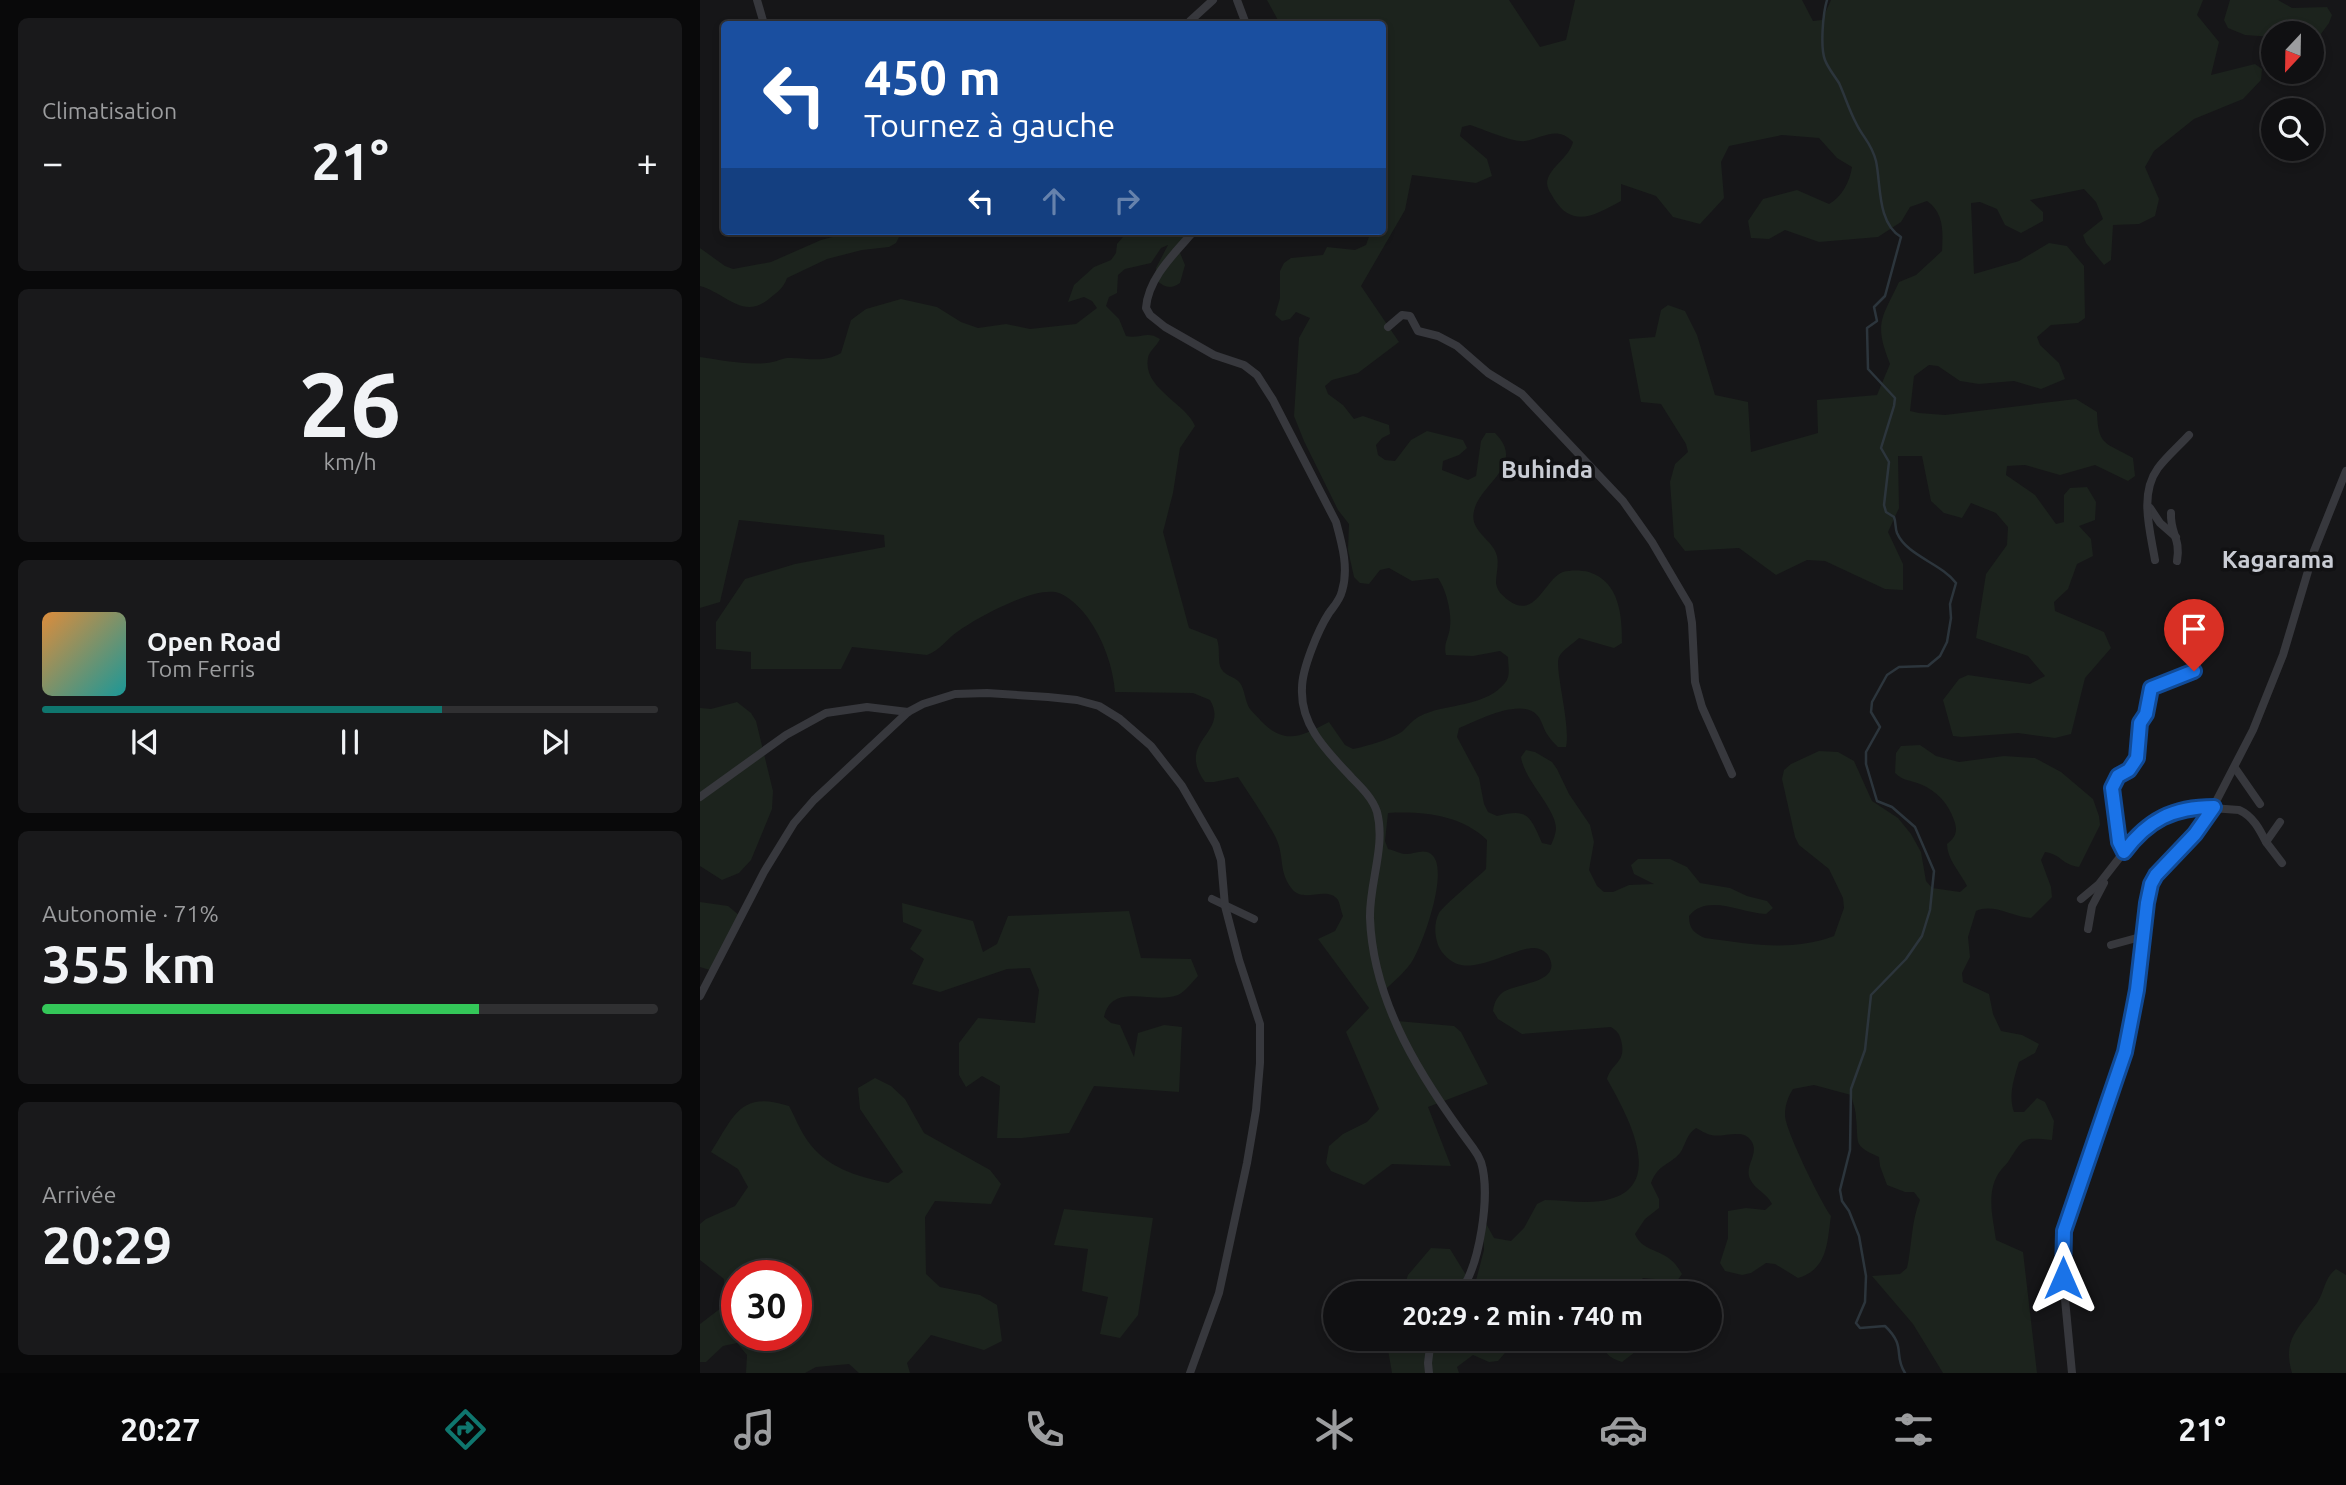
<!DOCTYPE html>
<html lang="fr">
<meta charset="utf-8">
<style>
:root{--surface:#101012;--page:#19191b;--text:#f1f3f6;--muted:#9c9d9f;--line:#303032;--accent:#0f766e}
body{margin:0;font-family:Ubuntu,sans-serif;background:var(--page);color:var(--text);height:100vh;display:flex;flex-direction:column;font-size:26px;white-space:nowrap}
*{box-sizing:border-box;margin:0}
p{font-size:23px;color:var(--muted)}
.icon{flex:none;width:38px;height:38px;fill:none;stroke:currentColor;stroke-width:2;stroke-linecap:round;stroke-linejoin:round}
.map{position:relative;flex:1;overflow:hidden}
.details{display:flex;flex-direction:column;gap:18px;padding:18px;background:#09090a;width:700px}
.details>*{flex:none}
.hud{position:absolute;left:21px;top:21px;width:665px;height:214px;border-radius:7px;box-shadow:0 4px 10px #0003,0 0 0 2px var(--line);background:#1a4fa0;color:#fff;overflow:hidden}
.needle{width:46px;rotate:202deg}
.fabs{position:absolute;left:1561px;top:21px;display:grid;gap:14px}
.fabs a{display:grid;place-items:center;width:63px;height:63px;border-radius:50%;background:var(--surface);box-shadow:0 4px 10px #0003,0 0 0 2px var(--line);font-size:35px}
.speed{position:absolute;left:21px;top:1260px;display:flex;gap:14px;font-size:35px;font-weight:700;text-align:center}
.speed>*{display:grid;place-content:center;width:91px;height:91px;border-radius:50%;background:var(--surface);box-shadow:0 4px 10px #0003,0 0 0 2px var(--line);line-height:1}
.speed .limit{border:10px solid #d22;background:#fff;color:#111}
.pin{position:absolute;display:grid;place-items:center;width:60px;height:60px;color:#fff;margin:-72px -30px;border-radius:50% 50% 50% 0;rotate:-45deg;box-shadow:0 0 7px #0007}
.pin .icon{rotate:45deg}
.me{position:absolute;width:77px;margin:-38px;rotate:0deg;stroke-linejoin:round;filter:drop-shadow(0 0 5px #0008)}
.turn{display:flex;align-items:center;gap:24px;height:147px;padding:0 28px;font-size:32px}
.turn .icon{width:91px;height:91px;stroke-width:2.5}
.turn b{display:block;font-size:49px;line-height:60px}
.lanes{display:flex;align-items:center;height:66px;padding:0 28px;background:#0003;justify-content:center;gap:35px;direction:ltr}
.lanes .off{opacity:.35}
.big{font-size:52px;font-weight:700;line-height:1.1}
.details .tile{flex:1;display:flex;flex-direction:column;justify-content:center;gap:10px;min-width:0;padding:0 24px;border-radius:10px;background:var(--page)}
.details .dial{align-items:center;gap:0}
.dial b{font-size:91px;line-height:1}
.song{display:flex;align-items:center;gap:21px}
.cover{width:84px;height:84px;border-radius:10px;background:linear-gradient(135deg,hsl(30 70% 55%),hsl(180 70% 35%))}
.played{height:7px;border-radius:4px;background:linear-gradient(90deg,var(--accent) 65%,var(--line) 65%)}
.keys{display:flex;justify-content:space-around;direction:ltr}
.heat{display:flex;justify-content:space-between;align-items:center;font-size:38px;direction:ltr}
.charge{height:10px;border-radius:5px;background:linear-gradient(90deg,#34c759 71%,var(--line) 0)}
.trip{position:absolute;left:623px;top:1281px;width:399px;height:70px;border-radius:35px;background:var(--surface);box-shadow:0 4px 10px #0003,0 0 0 2px var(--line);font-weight:700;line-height:70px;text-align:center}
.dock{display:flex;height:112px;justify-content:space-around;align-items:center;background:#060607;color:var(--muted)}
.dock .icon{width:49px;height:49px}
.dock .selected{color:var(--accent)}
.dock b{font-size:32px;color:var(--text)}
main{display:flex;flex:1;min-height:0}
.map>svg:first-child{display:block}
.green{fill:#1c231d;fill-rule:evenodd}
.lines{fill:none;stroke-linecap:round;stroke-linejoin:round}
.stream{stroke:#2c353c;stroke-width:2.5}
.minor{stroke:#37383d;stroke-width:8}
.route-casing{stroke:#114b97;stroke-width:18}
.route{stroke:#1a73e8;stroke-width:12}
.labels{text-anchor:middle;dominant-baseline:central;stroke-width:7;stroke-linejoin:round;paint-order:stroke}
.quarter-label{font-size:24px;font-weight:bold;fill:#c9ccd4;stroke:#111113}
</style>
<main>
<section class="details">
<div class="tile"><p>Climatisation</p>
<div class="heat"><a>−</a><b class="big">21°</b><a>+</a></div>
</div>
<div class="tile dial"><b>26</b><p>km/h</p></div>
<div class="tile">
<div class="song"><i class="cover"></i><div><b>Open Road</b><p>Tom Ferris</p></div></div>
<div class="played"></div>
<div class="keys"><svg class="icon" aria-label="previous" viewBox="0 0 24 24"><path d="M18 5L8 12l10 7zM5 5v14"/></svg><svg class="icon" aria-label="pause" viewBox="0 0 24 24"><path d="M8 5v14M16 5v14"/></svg><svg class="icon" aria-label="next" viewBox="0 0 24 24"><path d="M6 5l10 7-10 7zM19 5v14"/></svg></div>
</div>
<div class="tile"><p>Autonomie · 71%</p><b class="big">355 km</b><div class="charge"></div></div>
<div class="tile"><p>Arrivée</p><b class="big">20:29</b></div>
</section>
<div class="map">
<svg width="1646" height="1373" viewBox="0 0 1646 1373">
<rect width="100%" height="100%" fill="#161618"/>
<g class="green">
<path d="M567,0H809L840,47L866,40L875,0H1102L1113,21L1122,20L1131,0H1503L1497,15L1519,42L1511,75L1555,64L1562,69L1561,80L1543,99L1494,119L1454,151L1445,167L1459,199L1455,216L1439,224L1413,225L1411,260L1404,265L1386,243L1383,235L1403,219L1396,202L1384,189L1330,200L1343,212V221L1321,233L1305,225L1297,209L1280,202L1271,203L1274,274L1319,261L1349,243L1367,246L1384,266L1385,318L1378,323L1351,325L1337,337L1340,345L1359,363L1365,379L1341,389L1314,381L1279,384L1260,381L1238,366L1229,365L1214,376L1210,411L1219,413L1245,415L1376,399L1397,412C1398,446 1405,442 1433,458L1435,476L1428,481L1395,465L1360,475L1325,465L1307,466L1306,475L1335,495L1356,524L1364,522V495L1370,488L1387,487L1396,502L1395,520L1379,526L1391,539L1393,556L1377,564L1368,589L1354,602L1355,611L1404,632L1411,648L1385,678L1371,734L1355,738L1318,733L1262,737L1253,736L1243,700L1259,679L1268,675L1330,684L1345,676L1328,656L1276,638L1286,574L1307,545L1308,527L1296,513L1271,503L1262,518L1244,513L1231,501L1222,456H1198L1199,508L1188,532L1203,564V590L1185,589L1125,561L1107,560L1076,575L1039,548L985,551L974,537L970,482L975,464L988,452L986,444L961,404L941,402L929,339L955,337L961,310L968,305L985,311L997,335L1015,395L1048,402L1051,452L1118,433L1117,400L1177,395L1190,364C1174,323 1181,320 1199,282L1216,275L1242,251C1243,231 1244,213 1227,201L1210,207L1201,222L1178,237L1119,242L1085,230L1069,239L1051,238L1048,221L1063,199L1097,190L1129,204C1142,197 1150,181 1152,167L1137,158L1119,138L1082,135L1029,146L1021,162L1024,198L1000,224L973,217L956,196L921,184V201C895,215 873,229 854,199C850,192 845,186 848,178C854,164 869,157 873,142C857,125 843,138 825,141C814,143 783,129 770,125L762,127L760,136L787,159L792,176L776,183L712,175L705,210L661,286L699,342L658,373L632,380L625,386L628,394L643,405L654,419L663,416L689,425L690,434L682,438L676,445L678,455L685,460L695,461L711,440L727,431L763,440L767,448L759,455L743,461L742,470L768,480L776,476L781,441L786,433H795C827,465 780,483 774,511C769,532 793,539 797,556C799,565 796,574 796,583C797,591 802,595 808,600C836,621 844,579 863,572C870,570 881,570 889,572C920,582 922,616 922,643L914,648L879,638C873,644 862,650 859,657C854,668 871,724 866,747H858C854,743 850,739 847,734C843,728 842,720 837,715C820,697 777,721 759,728L757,737L779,778L784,804L788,812L797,816C828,808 830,816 842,843L851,845C853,841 856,833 856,828C855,807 824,780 821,757L826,750L835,752L852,762L857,769L869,794L890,825L894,842L889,870L897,886L904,892H913L929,885L954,884L934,874L931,865L938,859H970L987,867L1000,883L1030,888L1047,896L1067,901L1073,908L1066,914C1041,913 1007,893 989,916C989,929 994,933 1005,938C1050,944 1091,952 1134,936L1144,908L1143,898L1129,869L1099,845L1095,837L1082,779L1084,770L1091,764L1119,751L1138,752L1154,761L1172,801L1198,818L1211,834L1221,852L1226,881L1232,888L1260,892L1267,886C1260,872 1247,859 1247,844C1256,837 1258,831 1254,820C1248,803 1237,791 1220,784C1210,780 1203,781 1195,773L1196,753L1201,746L1220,745L1236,756L1259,762L1304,756L1335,758L1361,772L1393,799L1399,816L1400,825L1379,867C1362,865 1361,854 1345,852L1341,860L1351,887L1352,897L1331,918C1312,917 1294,903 1276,911L1268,937L1270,957L1262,973L1263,982L1289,994L1293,1014L1301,1031L1322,1035L1339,1044L1335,1053L1319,1062C1314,1078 1308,1096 1314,1112H1324L1337,1098L1345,1102L1354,1121L1352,1140C1321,1137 1324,1138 1308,1162C1306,1165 1303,1167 1301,1170C1285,1190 1293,1218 1296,1240L1323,1252L1337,1373H1243L1213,1324L1172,1276L1200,1274L1207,1268C1212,1245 1211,1222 1220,1200L1214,1192H1205L1187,1185L1180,1166L1179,1157C1152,1145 1159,1144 1156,1118C1156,1110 1153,1103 1151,1095L1114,1085L1093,1089C1088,1097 1085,1105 1085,1115C1085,1130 1121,1202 1131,1216C1127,1243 1128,1269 1098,1278L1075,1264L1066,1263L1051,1273L1042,1275L1025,1271L1020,1263L1028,1238V1211L1046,1208L1065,1210L1072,1204C1067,1193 1055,1190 1050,1179C1044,1165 1059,1155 1052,1142C1044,1127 1024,1138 1011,1135C1006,1134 1000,1130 996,1128C986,1135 986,1144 980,1153C970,1165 958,1164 951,1183L959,1199V1208L945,1219L935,1234C942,1251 959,1249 971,1260C975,1263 979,1269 982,1274L977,1281L943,1278L937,1285L941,1293H702L708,1275L731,1248L750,1249L774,1288L784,1250L783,1218L794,1238L811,1241L824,1228L837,1204L845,1200C865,1200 891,1205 910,1199C967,1184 925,1111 907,1079C912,1062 927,1063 921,1040C919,1033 917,1031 911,1027L822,1034L798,1019L793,1011C794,1004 796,998 802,993C814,983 865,984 848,955C845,951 839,948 834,948C815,948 784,969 761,965C753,964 744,956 740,949C735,940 733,924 739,913C744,905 777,878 786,869L787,840C761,815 723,811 688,813L685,841L688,849C693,850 699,853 704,854C713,855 723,848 731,854C751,868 722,947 711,963C704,973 693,982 684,991L697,1021L754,1026L761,1032L788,1084L728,1107L751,1166L692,1164L664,1185L631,1171L626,1163L629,1146L643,1134L667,1122L679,1109L646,1032L669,1008L618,939L635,931L643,916C641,911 640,904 638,900C627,885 604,904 592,889C578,871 585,858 576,838C565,817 551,797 538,777L514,782H505C475,740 530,734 510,700L493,693L415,692C413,666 403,639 388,618C381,608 367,594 355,592C331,588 276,618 257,632C246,640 240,650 227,655L152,647L141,669H51V652L16,649V622L45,579L95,564L185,547L184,535L39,520L20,602L0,608V357C21,360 44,365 66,363C73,363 80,359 87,358C107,357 122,364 141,353L151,320L166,309L201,299L237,307L261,322L278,328L306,324L330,329L376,324L397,308L392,301L384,297L368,302L374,285L394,267L411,260L416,253L417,244L428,231H492L478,248L485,265L480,283C471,289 466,288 457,281L456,268L468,245L461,248L451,263L425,269L418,275L417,293L409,297L406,306L419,319L426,336C440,339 447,330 460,339C457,346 449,351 448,358C442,388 487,404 495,426L480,448L473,493L463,532L489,628L517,639C520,648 518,657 520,666C523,676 535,676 540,683C545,690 545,702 550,709C553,713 558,717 561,721C585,746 602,736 629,722L645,745L653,749C664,747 696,738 704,730C713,721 715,717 730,712C754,704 787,705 805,683C811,676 808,666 808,657L800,651L773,656L746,655C743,644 749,638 750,627C752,613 746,589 738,578L712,581L689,568L680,570L669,584L660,583L654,577L648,550L649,524L638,510L604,441L594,416L599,338L610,318L596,312L590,319L582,321L575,315L580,298V271L584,263L591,258L623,255L627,247L655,250L666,245L671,231H682V24H580Z"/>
<path d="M1530,0H1578L1592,8L1627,7L1632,15L1629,23L1618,38H1612V33H1573V37L1545,35L1528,28L1524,20Z"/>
<path d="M155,231H202L196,243L189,247L162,250L127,259L87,278C84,287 78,292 70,298C43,321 26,293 0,286V248L25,266L33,269L71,262L121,240Z"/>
<path d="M37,702L51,713L56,721L73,791L72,809L51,860L39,873L22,880L0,866V708L11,709Z"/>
<path d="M0,902L28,906L40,916L13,971L0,967Z"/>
<path d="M202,903L273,921L283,952L297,944L308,916L429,911L441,958L491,959L498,976C493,981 485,992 478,995C453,1005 412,981 404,1017L411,1023L420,1025L434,1057L438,1033L464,1025L482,1027L479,1092L394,1086L369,1133L322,1138H297L300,1086L282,1076L266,1087L259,1075V1043L278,1018L335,1023L339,990L330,968L307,969L240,992L212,984L224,959L210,949L222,930L203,922Z"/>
<path d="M175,1078L191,1086L205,1099L224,1133L290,1170L301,1184L291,1204L235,1201L225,1217L226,1274L240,1287L280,1295L297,1305L302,1341L284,1350L231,1335L207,1363L210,1373H159L149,1364L116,1367L105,1373H46L47,1355L37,1343L23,1346L6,1362H0V1324L25,1305L24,1279L0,1260V1224L6,1219L35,1206L48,1187L38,1169L11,1152C34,1116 40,1090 89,1106C95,1117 100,1130 107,1140C125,1167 158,1177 188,1183L203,1172L160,1109L158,1088ZM37,1276H96V1335H37Z"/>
<path d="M364,1209L453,1218L438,1315L420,1338L400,1334L408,1297L382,1291L388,1249L354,1245Z"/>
<path d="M1636,1269L1646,1275V1373H1592C1582,1339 1599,1328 1617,1303C1625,1291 1624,1278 1636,1269Z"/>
<path d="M689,1339H832V1343L827,1350L810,1347L798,1361L789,1362L773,1355L757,1367L759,1373H692L687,1344Z"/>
<path d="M898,1339H937L935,1352L922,1362C908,1358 904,1351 898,1339Z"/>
</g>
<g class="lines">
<path class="stream" d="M1127,0C1123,13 1120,47 1125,60C1128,68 1134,75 1139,83C1145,96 1149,110 1156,123C1163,138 1171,142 1176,161C1181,184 1177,223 1201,237L1185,296L1174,307L1177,321L1167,328L1168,369L1195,398L1194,406L1181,448L1189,462L1184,505L1186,512L1194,517C1196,522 1195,528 1197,533C1207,556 1241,563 1256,583L1250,604L1251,618L1247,642L1240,656L1228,666L1199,667L1187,675L1172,702L1171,712L1180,727L1166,752V764L1177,801L1192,807L1215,827L1234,871L1230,910L1222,936L1206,959L1171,995L1165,1050L1151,1089L1150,1150L1140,1190L1142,1201L1149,1211L1159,1236L1166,1276L1165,1302L1156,1323L1160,1328L1185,1326C1207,1347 1193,1355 1205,1373"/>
<g class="minor">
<path d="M57,0L64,24"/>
<path d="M537,0L546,24"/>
<path d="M490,21L513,0"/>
<path d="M494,231C475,253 448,278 446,308L450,315L465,327L514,355L544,365L557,375L573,400L636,522C642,544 649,568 642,591C640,600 634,606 629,613C618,630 602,669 602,688C600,726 628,752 652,778C662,788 673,799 677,812C686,846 669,884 670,918C673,1004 723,1081 773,1148C776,1152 779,1157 781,1162C791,1194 780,1267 759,1293"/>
<path d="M688,327L702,315L710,316L718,331L738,336L757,346L788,373L822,394L923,501L952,542L989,605L992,623L995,682L1002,707L1032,774"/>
<path d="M1450,508L1460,523L1476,537"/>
<path d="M1471,513C1470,534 1481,538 1477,561"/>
<path d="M1455,560C1450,530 1439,494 1458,468C1467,456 1479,446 1489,435"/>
<path d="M1535,768L1560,804"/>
<path d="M0,797L86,735L126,713L167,707L208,712"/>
<path d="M1580,822L1566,842L1582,863"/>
<path d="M1424,852L1419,842L1412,787L1418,776L1429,770L1437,758L1440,723L1446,714L1451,688L1494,671L1500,656"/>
<path d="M512,899L554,919"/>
<path d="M1381,899L1399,884L1431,843L1466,814L1498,807L1539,810C1553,816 1560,830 1566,842"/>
<path d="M1388,929L1392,906L1404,883"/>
<path d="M1411,945L1444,936"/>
<path d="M0,996L64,872L94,823L114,800L208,712L223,704L255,694L287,693L348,697L377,700L399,706L420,719L451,746L482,786L516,845L521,860L525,906L539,960L560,1024V1063L556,1110L547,1163L519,1293L490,1373"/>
<path d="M729,1373L728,1363L731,1339"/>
<path d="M1372,1373L1363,1278L1364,1231L1425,1052L1437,990L1447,903L1451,884L1456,875L1506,821L1553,730L1583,655L1614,551L1646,471"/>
</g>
</g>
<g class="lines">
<g class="route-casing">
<path id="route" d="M1363,1278L1364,1231L1425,1052L1437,990L1447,903L1451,884L1456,875L1495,834L1514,807C1473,807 1448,820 1424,852L1419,842L1412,788L1418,776L1429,770L1437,758L1440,723L1446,714L1451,688L1494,671"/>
</g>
<use href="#route" class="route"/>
</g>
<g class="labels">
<g class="quarter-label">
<text x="847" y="469">Buhinda</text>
<text x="1578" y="559">Kagarama</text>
</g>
</g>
</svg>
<div class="fabs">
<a><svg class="needle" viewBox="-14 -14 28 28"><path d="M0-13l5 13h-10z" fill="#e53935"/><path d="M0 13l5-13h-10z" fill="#9c9d9f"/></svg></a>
<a><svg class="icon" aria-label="search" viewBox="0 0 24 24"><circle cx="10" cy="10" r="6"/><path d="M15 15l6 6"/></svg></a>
</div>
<div class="speed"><div class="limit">30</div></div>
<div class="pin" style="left:1494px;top:671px;background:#d93025"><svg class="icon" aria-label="arrive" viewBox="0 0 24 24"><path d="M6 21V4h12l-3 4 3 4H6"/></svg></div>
<svg class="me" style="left:1363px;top:1278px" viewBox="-20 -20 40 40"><path d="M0-17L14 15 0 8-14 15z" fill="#1a73e8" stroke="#fff" stroke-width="4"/></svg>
<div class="trip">20:29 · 2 min · 740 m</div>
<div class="hud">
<div class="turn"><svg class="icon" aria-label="left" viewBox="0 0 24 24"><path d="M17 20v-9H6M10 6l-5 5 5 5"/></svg><div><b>450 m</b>Tournez à gauche</div></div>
<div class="lanes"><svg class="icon" aria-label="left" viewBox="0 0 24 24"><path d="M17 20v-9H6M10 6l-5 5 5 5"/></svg><svg class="icon off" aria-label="ahead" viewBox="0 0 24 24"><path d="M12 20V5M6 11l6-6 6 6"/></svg><svg class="icon off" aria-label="right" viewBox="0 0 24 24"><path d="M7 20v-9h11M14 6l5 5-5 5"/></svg></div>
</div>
</div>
</main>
<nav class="dock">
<b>20:27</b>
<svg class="icon selected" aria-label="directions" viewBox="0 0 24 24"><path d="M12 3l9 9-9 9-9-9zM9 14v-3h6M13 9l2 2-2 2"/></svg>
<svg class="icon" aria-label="music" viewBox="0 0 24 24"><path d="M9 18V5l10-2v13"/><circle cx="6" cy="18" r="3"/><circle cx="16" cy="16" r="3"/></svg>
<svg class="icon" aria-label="phone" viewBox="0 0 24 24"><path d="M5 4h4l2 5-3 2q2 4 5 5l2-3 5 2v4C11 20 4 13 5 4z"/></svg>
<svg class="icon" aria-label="climate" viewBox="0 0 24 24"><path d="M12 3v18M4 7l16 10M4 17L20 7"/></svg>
<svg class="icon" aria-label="car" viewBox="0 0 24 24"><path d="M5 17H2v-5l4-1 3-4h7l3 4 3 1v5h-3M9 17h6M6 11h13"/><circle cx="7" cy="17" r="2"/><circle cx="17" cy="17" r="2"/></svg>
<svg class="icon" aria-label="filters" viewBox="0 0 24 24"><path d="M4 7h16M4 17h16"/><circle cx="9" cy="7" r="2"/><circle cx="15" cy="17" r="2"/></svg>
<b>21°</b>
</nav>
